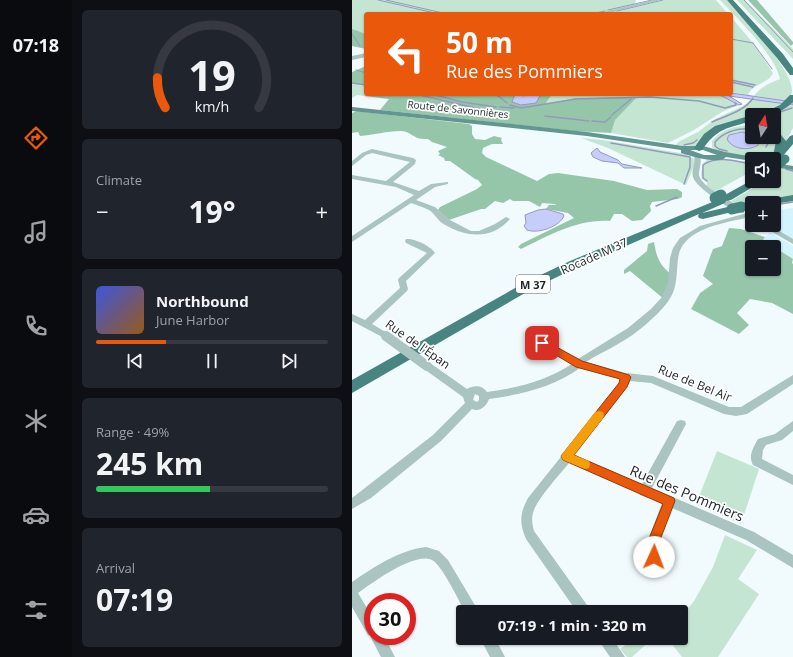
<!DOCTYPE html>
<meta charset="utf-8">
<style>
:root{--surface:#171b24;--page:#20242c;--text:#f1f3f6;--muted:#9ea1a6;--line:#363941;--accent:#ea580c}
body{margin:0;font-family:"Open Sans",sans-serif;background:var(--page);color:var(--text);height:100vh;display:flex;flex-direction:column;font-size:15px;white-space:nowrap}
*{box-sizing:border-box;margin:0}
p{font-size:13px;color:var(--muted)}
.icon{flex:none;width:22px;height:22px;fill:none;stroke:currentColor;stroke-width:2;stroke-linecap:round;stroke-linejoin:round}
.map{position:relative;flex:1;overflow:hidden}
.sheet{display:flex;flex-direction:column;gap:10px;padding:10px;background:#0d0f14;width:280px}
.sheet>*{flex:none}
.guide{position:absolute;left:12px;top:12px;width:369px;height:84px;border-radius:4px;box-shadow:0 1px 3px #0004;background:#ea580c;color:#fff;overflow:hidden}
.needle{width:26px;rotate:11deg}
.fabs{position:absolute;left:393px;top:108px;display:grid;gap:8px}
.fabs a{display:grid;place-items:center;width:36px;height:36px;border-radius:4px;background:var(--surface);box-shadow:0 1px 3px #0004;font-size:20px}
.speed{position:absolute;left:12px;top:593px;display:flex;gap:8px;font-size:20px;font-weight:700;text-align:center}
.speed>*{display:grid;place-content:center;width:52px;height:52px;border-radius:50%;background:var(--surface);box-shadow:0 1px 3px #0004;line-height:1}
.speed .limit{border:6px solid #d22;background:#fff;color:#111}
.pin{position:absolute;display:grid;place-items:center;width:34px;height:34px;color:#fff;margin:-17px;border-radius:8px;box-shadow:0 2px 6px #0006}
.me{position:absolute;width:44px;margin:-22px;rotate:2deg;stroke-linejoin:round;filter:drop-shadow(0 0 3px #0008)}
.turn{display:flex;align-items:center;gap:14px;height:84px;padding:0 16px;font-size:18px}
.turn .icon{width:52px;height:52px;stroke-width:2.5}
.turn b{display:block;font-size:28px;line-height:34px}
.big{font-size:30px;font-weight:700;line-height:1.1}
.sheet .tile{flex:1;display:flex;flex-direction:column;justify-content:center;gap:6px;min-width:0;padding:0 14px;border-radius:6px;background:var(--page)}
.sheet .dial{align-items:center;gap:0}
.dial svg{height:104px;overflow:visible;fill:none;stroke:var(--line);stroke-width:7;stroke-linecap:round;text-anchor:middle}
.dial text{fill:var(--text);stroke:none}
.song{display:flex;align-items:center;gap:12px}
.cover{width:48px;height:48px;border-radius:6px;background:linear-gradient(135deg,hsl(230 70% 55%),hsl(30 70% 35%))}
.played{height:4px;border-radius:2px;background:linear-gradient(90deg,var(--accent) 30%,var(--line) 30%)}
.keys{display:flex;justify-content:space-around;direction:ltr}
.heat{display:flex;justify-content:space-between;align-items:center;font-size:22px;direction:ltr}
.charge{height:6px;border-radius:3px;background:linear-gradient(90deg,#34c759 49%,var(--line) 0)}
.trip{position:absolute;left:104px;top:605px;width:232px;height:40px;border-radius:4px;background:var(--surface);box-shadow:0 1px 3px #0004;font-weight:700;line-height:40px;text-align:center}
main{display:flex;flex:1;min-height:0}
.tab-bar{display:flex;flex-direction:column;width:72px;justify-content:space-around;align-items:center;background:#090b0e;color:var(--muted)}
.tab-bar .icon{width:28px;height:28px}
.tab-bar .on{color:var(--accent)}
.tab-bar b{font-size:18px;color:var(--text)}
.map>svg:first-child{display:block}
.built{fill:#d1f4fe}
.green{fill:#c4e5d2}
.forest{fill:#96c6aa}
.water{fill:#c7cdfb;stroke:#939abb}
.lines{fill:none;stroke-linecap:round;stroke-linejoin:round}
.stream-far1{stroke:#939abb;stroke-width:1}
.stream{stroke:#939abb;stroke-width:1.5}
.minor{fill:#a9c4c1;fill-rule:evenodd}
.major{fill:#639691;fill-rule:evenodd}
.highway{fill:#488580;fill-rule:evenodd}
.minor-bridge{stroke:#a9c4c1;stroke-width:10}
.highway-bridge-far1{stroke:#488580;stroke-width:9}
.highway-bridge{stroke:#488580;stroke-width:11}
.route{fill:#ea580c;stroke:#983908}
.slow{fill:#f59e0b}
.labels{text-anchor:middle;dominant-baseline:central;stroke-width:3.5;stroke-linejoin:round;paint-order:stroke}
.far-street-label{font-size:10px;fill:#1b2427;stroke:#fff}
.shield{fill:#fff;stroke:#5f6668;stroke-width:1}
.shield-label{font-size:11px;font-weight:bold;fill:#1b2427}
.street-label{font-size:12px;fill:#1b2427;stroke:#fff}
.near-street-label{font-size:14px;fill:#1b2427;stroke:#fff}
</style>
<main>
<nav class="tab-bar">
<b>07:18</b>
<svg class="icon on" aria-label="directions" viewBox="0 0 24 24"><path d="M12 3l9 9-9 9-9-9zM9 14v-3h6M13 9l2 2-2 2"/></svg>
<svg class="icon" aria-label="music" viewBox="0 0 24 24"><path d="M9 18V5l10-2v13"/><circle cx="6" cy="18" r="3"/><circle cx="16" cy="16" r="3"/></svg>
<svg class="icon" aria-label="phone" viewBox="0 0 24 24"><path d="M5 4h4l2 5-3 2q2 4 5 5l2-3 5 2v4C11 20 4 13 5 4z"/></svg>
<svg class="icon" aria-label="climate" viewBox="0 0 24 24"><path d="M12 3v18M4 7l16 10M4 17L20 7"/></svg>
<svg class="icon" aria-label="car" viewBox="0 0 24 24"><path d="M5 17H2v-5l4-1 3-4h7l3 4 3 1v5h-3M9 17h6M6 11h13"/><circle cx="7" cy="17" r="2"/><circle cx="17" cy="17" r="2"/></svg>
<svg class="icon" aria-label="filters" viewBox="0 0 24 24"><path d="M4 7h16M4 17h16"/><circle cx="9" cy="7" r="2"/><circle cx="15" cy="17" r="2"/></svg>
</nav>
<section class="sheet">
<div class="tile dial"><svg viewBox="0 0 100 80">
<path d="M14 69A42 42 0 1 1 86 69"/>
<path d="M14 69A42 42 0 0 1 8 46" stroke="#ea580c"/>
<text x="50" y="56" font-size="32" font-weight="700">19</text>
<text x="50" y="72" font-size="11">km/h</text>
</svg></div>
<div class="tile"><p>Climate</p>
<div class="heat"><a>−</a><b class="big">19°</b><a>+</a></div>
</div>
<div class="tile">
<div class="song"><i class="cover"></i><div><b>Northbound</b><p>June Harbor</p></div></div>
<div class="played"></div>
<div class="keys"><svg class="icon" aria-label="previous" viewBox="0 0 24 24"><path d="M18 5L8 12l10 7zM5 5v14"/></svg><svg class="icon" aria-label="pause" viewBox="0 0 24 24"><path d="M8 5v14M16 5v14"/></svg><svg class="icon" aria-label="next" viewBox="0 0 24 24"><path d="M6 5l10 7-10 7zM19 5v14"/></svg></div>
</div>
<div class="tile"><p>Range · 49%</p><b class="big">245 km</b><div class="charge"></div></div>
<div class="tile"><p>Arrival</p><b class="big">07:19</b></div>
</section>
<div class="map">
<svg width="441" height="657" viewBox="0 0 441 657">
<rect width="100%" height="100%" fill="#f1fbfe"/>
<g class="built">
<path d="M441,208V241L418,225H422V211Z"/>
<path d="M418,232L441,246V259L410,240Z"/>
</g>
<g class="green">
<path d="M0,0H284L282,7L312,0H364L376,14H14V49L0,34Z"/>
<path d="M368,0H375C390,17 441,69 440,91C440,96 436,98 433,101L402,96C407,88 419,82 428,79C423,55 386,19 368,0Z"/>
<path d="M385,0H393L441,49V59Z"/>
<path d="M379,17L402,44L421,73C416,84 400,84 396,95L379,92Z"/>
<path d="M0,83L14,85L15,94L13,96L5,95L0,98Z"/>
<path d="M66,94H363L370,96L387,105L370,112L342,130L316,143L259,133L260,128L187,127L130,121Z"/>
<path d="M400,99L430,104L414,113L400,115L365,126L343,146L324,145L326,142L346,132L363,119L393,105Z"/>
<path d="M436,105L441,106V128L433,143L422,131V115H415Z"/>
<path d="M391,126L400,127V134L390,132L381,133L394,149L403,147L406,138L405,137H422L425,139L423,152L415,159H410C395,157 372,157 360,147V141C368,131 379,127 391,126Z"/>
<path d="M229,138L251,140L334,154L342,159V166L334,185L256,148Z"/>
<path d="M363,158L400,163V171L362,192L355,186V182L350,179L349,174L351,163L355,160Z"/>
<path d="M430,167L441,169V197L386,205L379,201L413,181H422V174Z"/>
<path d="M365,451L407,469L389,524L344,504Z"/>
<path d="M373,535L405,550L386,579L407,594L366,657H330L315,638H329V617L342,601L361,567Z"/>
<path d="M283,638H301L280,657H275L268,649Z"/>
</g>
<g class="forest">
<path d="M396,0H405L441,42V44L439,46Z"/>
<path d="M0,29L14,34V49L0,46Z"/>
<path d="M14,66V85L0,83V72Z"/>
<path d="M15,94H200L193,104L224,98L285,97L263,120L259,133L222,131L28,110L37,99L13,96Z"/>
<path d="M5,111L117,124L120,126V134L123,139L133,140L142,136L150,138L149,140L151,144H140L131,148L130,153L134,157L185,181L197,174L206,173L262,181L295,190L325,189L330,192V197L326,199L300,202L298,206L299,211L290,220L280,221L270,214H262L258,221C225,219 198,235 169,249L166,247L169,244L222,218L216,213L194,209L197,205H204L203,204L190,203L188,207L177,201H161L158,199L151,203L143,201L133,209H129L97,220L86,210L88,207L125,189L130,185L126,180L123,179L98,161H93L92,158L86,155L88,154L86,151L95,147L80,142L76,139C61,140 61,132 49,131C34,131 22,135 8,136L6,132L0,133V113Z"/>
<path d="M377,228L389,229L413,237L411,240L422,247H400V269H422V247L441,259L440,263L441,264V314L420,303L398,299L385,313L397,325L387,334L339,309L348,293L361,284L351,276L361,249L370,246Z"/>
<path d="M302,242C305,260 308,265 322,277L312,299L278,271L272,274V270L295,251L296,244Z"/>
</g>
<g class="water">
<path d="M379,93L441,102V105L377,96L390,104L387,105L370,96L363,94H379Z"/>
<path d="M163,94L172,96L176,94H189L184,103L169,105L160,102Z"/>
<path d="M390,132L399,134L400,137H405L408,143C400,152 380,150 375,139L377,135Z"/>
<path d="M245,148L248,152L266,160L270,164L290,168H272L266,163L250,161L241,157L239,153Z"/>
<path d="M194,209L211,214L212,216C207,227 186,234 175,230L172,226L174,223L173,215L186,210Z"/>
</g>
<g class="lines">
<g class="stream-far1">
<path d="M26,0L87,14"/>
<path d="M34,0L95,14"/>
<path d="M392,0L441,52"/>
<path d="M256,10L300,0"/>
<path d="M265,11L311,0"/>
<path d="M239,14L253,11"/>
<path d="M0,34L8,46"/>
<path d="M379,39L401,43"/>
<path d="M401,43L420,69"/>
<path d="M4,70L14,73"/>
</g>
<g class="stream">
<path d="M379,80L403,85"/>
<path d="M379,82L401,87"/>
<path d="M0,83L14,85"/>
<path d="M64,94L140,112"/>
<path d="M79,94L110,102L144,107"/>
<path d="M144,94L155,103"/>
<path d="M158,105L169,108L224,99L298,97L347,101L373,108L384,105L383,103"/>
<path d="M148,107L162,108"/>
<path d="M260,115L279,99"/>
<path d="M419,115L440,108"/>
<path d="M193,116L237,121"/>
<path d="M240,121L253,122L259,117"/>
<path d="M360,122C373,116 393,111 401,98"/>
<path d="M259,143L338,157V167L332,184"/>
<path d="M332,145L341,143L345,140"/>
<path d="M414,147L418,140L416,137"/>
<path d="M375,151L367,149L363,146V142C373,131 385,128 400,129"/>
<path d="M434,169L441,171"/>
<path d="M355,181L351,178V165C365,155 383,161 399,164"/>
<path d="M422,205L441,202"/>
<path d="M304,206L325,197"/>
</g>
<g class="minor">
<path d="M301,0H309L252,14H244Z"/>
<path d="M14,53V57L0,60V56Z"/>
<path d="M20,149L61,158L64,160L63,164L41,182L67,191L79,184L96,182V184L83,187L64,200L83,207L96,219L119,231H127L143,224L154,217L158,219C139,241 112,237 90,223C85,219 82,213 77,210C71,207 65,205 59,203L0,242V236L62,195L44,187L0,179V175L34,181L58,162L20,153L14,155L0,166V161L10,153Z"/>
<path d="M345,153L347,154C351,161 347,167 347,175C349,187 382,203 392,209V213C383,214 343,187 341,177C339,170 344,163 342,155Z"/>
<path d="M395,213H398V217C373,223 329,228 326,259C324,275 326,289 315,303C302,319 284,334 266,344C255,351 244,355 234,362L274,373L301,376L377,407H389L441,375V384L395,414L384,416L372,414L299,383L278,381L275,387L223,455L290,484L325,421L329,420L333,421L334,424L300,488L402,532L441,555V568L394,540L320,508L308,540V557L306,561L302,563L298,561L295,546L296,540L310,503L288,495L287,493L218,462C208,474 187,497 182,510C179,517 180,524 182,531L240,612H225L174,539C167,523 168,513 176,498L268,383L269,379L228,368C202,387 168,395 137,399C134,407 128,412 120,409L89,441L19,498L0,509V498L81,435L113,403L111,397L72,369L70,366L72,363H78L115,389C122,385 130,385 135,392C165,388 194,381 220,364L187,345L185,343L187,341H193L226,359L276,328L299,309L310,297L316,283L318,258L321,248L328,238L348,226ZM123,394L127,396V400L125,402L121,400Z"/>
<path d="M408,225H417L441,239V244Z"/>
<path d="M54,239C62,238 79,246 83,253L54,281L56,289L55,291L20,324L37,334L39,336L34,339L0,321V314L13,320L48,288L46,280L47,278L75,253L54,243L53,241Z"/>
<path d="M441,421V431L430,440L414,445L411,450L410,459L441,475V485L401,465C396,456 401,448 406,439L423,434Z"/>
<path d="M74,547L87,551L96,560L127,612H113C107,601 90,565 80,560C63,551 20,583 6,593L21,618V636H32L43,657H29L18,636L16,635L0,607V582C22,567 47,550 74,547Z"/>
<path d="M128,638H143L153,657H138Z"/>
<path d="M245,638H260L273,657H258Z"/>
</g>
<g class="major">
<path d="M0,107L235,132L331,146H351L373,152L402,157L406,159H400V161L374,157C367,165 339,156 329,153V150L235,136L0,111ZM338,150H351L365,155H352Z"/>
<path d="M422,163L441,166V170L422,167Z"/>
</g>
<g class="highway">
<path d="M375,0H381L431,54L441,68V75H438L425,58Z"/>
<path d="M438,95H441V102C431,112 421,115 407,115L428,105Z"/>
<path d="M400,115V121C376,128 365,128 350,150L347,151L342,148L352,134L363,126Z"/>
<path d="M422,129L425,130L434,141L438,136L441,135V144L425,163L422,164V159H419L421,156L424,141L421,137Z"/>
<path d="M400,180L411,181L379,200L374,201L373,203L350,213L380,206L384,207C388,202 398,201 404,203H400V208L389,210L385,209L384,211L351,219L347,218L346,216L347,214L226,267L180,289L0,393V380L172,283L218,261L370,198L371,196Z"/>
<path d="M441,195V201L422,204V203H407L412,200Z"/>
</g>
<path class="minor-bridge" d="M34,336L75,366"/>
<path class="highway-bridge-far1" d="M422,169L433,159"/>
<g class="highway-bridge">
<path d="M363,198L369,195"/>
<path d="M380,209L389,207"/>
</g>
</g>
<path class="route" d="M190,339L230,361L277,375L279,377L275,387L222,455L322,498L323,501L308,540L307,546L309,557L307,561L302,563L298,561L294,546L311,504L211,460L209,456L267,383L268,379L224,367L187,345L186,343Z"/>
<path class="slow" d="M247,411L251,412L252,415L251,418L222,455L237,461L238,464L237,468L233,469L211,460L209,456L211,453L243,412Z"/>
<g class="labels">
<g class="far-street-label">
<text transform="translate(106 109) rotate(6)">Route de Savonnières</text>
</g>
<rect class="shield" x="164" y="275" width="34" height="18" rx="3"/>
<g class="shield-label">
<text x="181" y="284">M 37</text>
</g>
<g class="street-label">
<text transform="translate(242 256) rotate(-24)">Rocade M 37</text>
<text transform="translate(66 344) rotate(35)">Rue de l'Épan</text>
<text transform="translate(343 383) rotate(22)">Rue de Bel Air</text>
</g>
<g class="near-street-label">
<text transform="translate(335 493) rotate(23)">Rue des Pommiers</text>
</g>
</g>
</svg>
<div class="fabs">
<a><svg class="needle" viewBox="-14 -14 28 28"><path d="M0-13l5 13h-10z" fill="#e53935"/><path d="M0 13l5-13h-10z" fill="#9ea1a6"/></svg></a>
<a><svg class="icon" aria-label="sound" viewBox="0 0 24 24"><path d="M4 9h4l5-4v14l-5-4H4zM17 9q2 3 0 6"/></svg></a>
<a>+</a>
<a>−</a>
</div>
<div class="speed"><div class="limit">30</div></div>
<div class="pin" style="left:190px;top:343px;background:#d93025"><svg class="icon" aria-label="arrive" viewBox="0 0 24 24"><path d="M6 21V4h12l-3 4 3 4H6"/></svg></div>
<svg class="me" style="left:302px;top:557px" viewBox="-20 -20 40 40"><circle r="19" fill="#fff"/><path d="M0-13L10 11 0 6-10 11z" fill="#ea580c"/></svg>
<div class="trip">07:19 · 1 min · 320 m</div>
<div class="guide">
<div class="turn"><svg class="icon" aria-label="left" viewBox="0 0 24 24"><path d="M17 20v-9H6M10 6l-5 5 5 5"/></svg><div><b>50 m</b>Rue des Pommiers</div></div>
</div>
</div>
</main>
